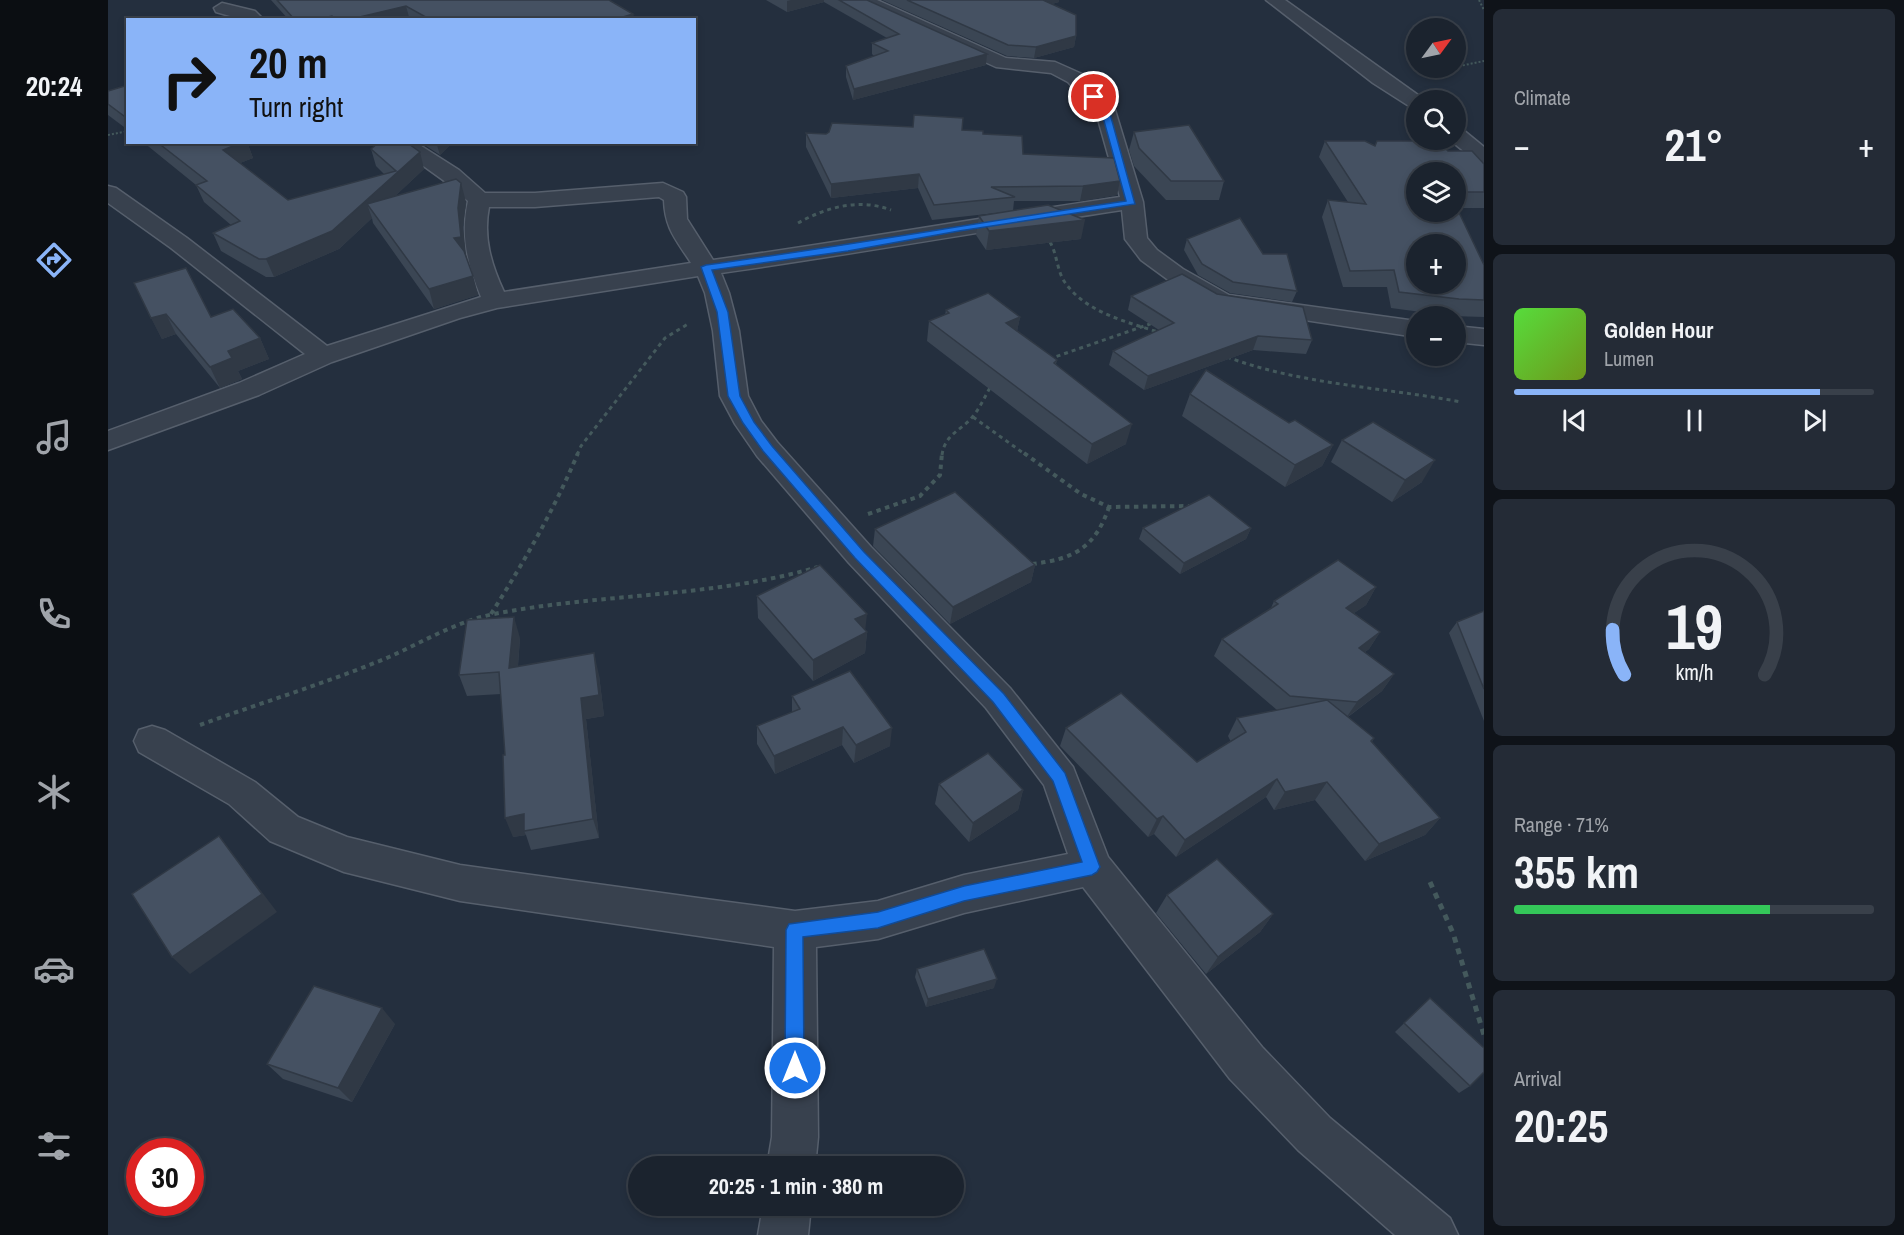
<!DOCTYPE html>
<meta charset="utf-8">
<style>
:root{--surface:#1b232e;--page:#242b36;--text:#f1f3f6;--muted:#a0a4aa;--line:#39404a;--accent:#8ab4f8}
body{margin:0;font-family:"Archivo Narrow",sans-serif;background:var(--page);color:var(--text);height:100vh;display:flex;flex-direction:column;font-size:22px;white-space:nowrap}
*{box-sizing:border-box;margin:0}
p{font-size:20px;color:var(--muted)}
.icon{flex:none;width:33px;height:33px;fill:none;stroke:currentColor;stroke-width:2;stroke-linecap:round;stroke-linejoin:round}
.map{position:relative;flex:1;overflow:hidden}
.side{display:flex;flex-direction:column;gap:9px;padding:9px;background:#0f1319;width:420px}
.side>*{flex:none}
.top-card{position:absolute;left:18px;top:18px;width:570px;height:126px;border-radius:0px;box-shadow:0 3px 9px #0003,0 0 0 2px var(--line);background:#8ab4f8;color:#111;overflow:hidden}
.needle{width:39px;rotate:57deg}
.controls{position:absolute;left:1298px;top:18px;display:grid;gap:12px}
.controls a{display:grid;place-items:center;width:60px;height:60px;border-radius:50%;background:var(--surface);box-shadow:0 3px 9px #0003,0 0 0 2px var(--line);font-size:30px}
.speed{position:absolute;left:18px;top:1138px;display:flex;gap:12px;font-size:30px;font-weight:700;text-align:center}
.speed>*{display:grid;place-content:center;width:78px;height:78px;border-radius:50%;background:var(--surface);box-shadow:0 3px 9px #0003,0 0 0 2px var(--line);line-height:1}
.speed .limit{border:9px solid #d22;background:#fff;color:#111}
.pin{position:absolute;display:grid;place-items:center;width:51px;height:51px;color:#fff;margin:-26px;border:3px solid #fff;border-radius:50%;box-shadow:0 2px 6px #0007}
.me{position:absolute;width:66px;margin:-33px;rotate:0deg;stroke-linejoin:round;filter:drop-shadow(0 0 4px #0008)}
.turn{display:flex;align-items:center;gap:21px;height:126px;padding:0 24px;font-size:27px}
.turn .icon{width:78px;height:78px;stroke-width:2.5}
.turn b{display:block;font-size:42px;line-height:51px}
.big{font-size:45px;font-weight:800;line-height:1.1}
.side .tile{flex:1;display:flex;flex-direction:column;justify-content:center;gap:9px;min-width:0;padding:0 21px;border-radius:9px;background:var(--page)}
.side .dial{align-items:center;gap:0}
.dial svg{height:156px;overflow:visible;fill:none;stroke:var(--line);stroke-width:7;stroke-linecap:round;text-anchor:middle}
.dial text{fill:var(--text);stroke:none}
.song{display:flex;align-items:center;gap:18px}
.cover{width:72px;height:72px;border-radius:9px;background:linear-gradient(135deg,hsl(110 70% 55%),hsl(80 70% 35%))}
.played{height:6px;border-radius:3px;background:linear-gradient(90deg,var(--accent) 85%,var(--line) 85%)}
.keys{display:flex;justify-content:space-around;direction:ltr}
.heat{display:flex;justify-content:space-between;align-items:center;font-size:33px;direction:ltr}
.charge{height:9px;border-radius:4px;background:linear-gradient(90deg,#34c759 71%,var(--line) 0)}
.trip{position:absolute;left:520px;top:1156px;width:336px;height:60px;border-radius:30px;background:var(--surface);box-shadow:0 3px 9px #0003,0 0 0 2px var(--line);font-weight:800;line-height:60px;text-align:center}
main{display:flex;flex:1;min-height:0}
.tabs{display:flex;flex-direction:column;width:108px;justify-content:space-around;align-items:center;background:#0b0e12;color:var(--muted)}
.tabs .icon{width:42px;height:42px}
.tabs .current{color:var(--accent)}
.tabs b{font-size:27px;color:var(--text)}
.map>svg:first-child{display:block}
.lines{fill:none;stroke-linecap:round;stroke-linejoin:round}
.street-casing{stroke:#565f6c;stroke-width:3}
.path-far3{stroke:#44595c;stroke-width:2;stroke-dasharray:2 2;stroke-linecap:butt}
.path-far2{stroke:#44595c;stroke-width:3;stroke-dasharray:4 4;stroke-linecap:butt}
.path-far1{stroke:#44595c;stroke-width:4;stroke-dasharray:4.5 4.5;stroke-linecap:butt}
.path{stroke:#44595c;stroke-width:5;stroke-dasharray:6 6;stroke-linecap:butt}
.street{fill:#38414e;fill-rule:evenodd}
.wall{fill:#3b4654;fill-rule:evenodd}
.shaded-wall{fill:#303945}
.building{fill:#455162;stroke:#303945;stroke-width:1.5;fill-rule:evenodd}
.route{fill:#1a73e8;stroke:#114b97;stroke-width:1.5}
</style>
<main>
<nav class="tabs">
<b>20:24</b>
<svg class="icon current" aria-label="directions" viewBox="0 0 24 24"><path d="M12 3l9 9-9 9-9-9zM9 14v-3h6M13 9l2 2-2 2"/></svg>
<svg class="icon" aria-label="music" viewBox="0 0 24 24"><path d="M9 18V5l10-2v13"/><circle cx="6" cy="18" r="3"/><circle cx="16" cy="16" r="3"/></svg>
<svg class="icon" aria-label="phone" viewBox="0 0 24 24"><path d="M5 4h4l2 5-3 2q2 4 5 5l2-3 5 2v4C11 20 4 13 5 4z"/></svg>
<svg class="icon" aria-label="climate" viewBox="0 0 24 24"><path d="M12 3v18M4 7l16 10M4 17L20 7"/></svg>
<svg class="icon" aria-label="car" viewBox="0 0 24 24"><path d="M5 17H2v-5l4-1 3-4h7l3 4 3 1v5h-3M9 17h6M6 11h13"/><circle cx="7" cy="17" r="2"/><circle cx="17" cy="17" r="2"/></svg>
<svg class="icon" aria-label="filters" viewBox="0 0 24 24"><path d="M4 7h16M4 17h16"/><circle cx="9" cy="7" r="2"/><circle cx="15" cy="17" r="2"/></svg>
</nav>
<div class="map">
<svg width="1376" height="1235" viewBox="0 0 1376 1235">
<rect width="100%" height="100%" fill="#242f3e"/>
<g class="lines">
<g class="street-casing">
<g id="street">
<path d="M747,0H769L898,58L947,62L974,74L1007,110L1035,202L1039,238L1049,250L1075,269L1121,295L1308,321V337L1105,306L1059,279L1033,260L1017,239L1014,210C880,230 747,254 613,273L621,293L631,331L640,396L653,421L669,442L763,547L902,688L965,767L1000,857L1154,1047L1222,1118L1342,1218L1350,1235H1287L1190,1150L1122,1079L975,887L856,913L770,939L708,947L710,1137L707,1167H659L664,1137L666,947L352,901L236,872L162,841L121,804L31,752L26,741L31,730L44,726L57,730L147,782L190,817L239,837L352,865L590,898L687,911L770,901L856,875L960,854L936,785L878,708L741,563L649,456L627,424L612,396L605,331L597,293L590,276L389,308L352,318L224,362L151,395L0,450V431L131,383L197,354L63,248L0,203V186L8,188L79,238L219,346L373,297C360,265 352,237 360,201L335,180L282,142H307L351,170L377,193H427L555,183L575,192L578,197L579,219L605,260C741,241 876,217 1012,197L988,112L960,82L943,73L888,67L749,4ZM551,197L556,200C557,229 568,239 583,263L396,292C383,264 375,237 381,207H427Z"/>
<path d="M1158,0H1177L1317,100H1308V108L1301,106L1265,83Z"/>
<path d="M114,3L147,11L156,20H136L108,12L106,8Z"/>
<path d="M1347,127L1354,129L1376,147V164L1369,162L1342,140H1347Z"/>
<path d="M1347,326L1376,329V345L1347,342Z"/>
<path d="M655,1206H703L700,1235H650Z"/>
</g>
</g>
<g class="path-far3">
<path d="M1371,0L1376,10"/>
<path d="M1347,67L1376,61"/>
<path d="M1317,72L1342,68"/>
<path d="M0,135L20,131"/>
</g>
<g class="path-far2">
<path d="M690,223C719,207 751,198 783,210"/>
<path d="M942,242C949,254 949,270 956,281C977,313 1020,322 1053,333"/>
<path d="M1119,357C1195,385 1274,387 1353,402"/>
<path d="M941,359L1045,323"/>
<path d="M865,417L918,455"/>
<path d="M469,455L473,446L557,338L580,324"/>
<path d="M834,455C837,433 855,430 866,415C873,406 877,396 883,386"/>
</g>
<g class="path-far1">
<path d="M916,453L973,494L1001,507L1083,506"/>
<path d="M760,514L812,496L832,475L834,453"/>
<path d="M924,564C966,559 987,548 1001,507"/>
<path d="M383,614C416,562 446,510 470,453"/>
<path d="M92,725C155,702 219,683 281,657C315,642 349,621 386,614C493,593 604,598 710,567"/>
</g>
<path class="path" d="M1322,882L1345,933L1376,1035"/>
<use href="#street" class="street"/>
</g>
<g class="wall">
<path d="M163,0H501L525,14L526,20H306L301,17L289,20H181Z"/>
<path d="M658,0H759L878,65L745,100L738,77V66L766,56L764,54V43L779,38L716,2L679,12Z"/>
<path d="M774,0H951V2L944,4L968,36L966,47L926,58L899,56Z"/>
<path d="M20,85V130L0,115V91Z"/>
<path d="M854,130L875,134L915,154L1012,181L1009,195L972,201H906L905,211L973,239L878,250L868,235L871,216L897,212L824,220L810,188L723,198L698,147V133L718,134Z"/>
<path d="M1026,132L1116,181L1111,200H1058L1026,166L1021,150Z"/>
<path d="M1217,141L1340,151L1376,164V208H1349L1376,265V317L1343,316L1283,308L1279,287H1235L1214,217L1220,200L1240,202L1211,157ZM1347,172V212H1308Z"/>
<path d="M35,142H139L145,158L132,163L180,200L276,174L268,166L263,149L316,169L287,196L358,202L355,227L357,254L365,276L370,295L326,309L265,223L264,218L231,249L166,277H158L113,251L105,233L123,225L96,202L88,185Z"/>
<path d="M312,142H345L332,155Z"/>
<path d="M1079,239L1155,254L1189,291L1184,302L1122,293L1090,275L1076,250Z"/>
<path d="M26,283L152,338L161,359L130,371L134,379L112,388L68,334L54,339Z"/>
<path d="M1109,294L1204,340L1198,354L1145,350L1036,390L1001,365L1005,351L1051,330L1020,310L1023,296Z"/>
<path d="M838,310L912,317L909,331L949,360L948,364L1018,444L979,464L819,341L821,321L837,315Z"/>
<path d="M1082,394L1181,423L1225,445L1214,466L1177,487L1074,416Z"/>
<path d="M1234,440L1314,482L1284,502L1223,462Z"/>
<path d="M1035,528H1143L1138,539L1072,574L1031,539Z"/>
<path d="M767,529L927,565L923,582L842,624L765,546Z"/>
<path d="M1268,587L1258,605L1246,613L1272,632L1261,649L1257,652L1286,674L1274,691L1240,717L1266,738L1264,742L1332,818L1317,835L1257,861L1207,800L1166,810L1158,797L1068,857L1046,834L1040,837L952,746L958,728L1089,762L1123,742L1120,736L1129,718L1169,710L1106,656L1114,639L1163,608L1166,601Z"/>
<path d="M649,596L757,630L759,632L757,653L705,681L650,618Z"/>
<path d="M1376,611V721L1341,633L1349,622Z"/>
<path d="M412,638L410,666L491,675L496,716L478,719L491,838L423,850L418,835L405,837L397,755L393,694L359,696L351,675Z"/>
<path d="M684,696L782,746L746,763L734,745L667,774L649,744V726L684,712Z"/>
<path d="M831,784L915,790L910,810L861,842L827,804Z"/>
<path d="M1059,895L1165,914L1152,932L1098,974L1048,913Z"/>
<path d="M809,969L886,988L818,1007L807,977Z"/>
<path d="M1322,998L1362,1086L1351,1093L1287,1032Z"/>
<path d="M287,1024L244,1102L175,1079L159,1064Z"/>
</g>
<g class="shaded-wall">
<path d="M683,0H716V2L679,12V1Z"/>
<path d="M929,0H951V2L928,8Z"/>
<path d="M298,6L301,17L289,20H239Z"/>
<path d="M525,14L526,20H505Z"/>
<path d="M224,16L225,20H207Z"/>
<path d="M968,36L966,47L926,58L928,47Z"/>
<path d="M879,54L878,65L745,100L746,89Z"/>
<path d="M135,142H139L145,158L122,167L115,150Z"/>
<path d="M328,142H345L332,155Z"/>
<path d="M312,152L316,169L267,215L259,204L264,218L231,249L166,277L158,259L224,231Z"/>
<path d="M811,174L810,188L723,198V184Z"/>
<path d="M1012,181L1009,195L972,201L975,186Z"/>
<path d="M353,183L358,202L355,227L358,256L346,238Z"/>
<path d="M977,220L973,239L878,250L881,231Z"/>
<path d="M365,276L370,295L326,309L321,289Z"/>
<path d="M58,314L68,334L54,339L43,318Z"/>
<path d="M912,317L908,336L898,323Z"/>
<path d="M1150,336L1145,350L1036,390L1040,376Z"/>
<path d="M152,338L161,359L130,371L134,379L112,388L102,367L120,351Z"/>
<path d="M1024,424L1018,444L979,464L984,444Z"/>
<path d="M1225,445L1214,466L1177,487L1187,465Z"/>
<path d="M1327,460L1314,482L1284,502L1297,480Z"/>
<path d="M1143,528L1138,539L1072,574L1076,563Z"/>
<path d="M927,565L923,582L842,624L845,607Z"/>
<path d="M1268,587L1258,605L1228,625L1238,608Z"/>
<path d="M759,614L757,632H759L757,653L705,681V660L747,619Z"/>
<path d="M406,617L412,638L408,689L401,668Z"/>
<path d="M1272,632L1261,649L1240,665L1251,648Z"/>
<path d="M486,653L491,675L496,716L478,719L491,838L485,819L473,698Z"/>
<path d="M1286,674L1274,691L1238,718L1249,702Z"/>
<path d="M735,727L734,745L667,774L666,756Z"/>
<path d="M784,728L782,746L746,763L748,745Z"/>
<path d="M1169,779L1158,797L1068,857L1077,840Z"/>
<path d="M1219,782L1207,800L1166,810L1177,792Z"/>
<path d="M915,790L910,810L861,842L865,823Z"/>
<path d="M416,814V831L418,835L405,837L397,818Z"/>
<path d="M1055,816L1046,834L1040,837L1049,819Z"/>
<path d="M1332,818L1317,835L1257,861L1271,844Z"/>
<path d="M111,836L169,912L82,974L64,957Z"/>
<path d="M1165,914L1152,932L1098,974L1110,957Z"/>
<path d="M889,979L886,988L818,1007L820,999Z"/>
<path d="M274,1008L287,1024L244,1102L230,1088Z"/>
</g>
<g class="building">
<path d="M169,0H501L525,14L505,20H323L298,6L239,20H228L224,16L207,20H187Z"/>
<path d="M731,0H759L879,54L746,89L738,66L780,51L764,43L791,34Z"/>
<path d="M799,0H935L968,15V36L928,47L900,45Z"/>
<path d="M20,85V119L0,104V91Z"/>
<path d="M806,115L855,118L854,130L875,131V134L914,136L915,154L1006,158L1012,181L975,186L883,187L907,197L826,205L811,174L723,184L698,133L718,134L721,132L724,123L805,127Z"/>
<path d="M1081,125L1116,181H1063L1031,148L1026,132Z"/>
<path d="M1217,141H1257L1267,146L1269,141H1330L1340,151H1364L1376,164V192H1347V172H1308V212H1347V204L1376,265V300L1351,299L1291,292L1286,270L1242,271L1220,200L1258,204ZM1308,244H1347V284H1308Z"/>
<path d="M49,142H135L115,150L180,200L288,171L263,149L271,142H298L312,152L224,231L158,259H151L105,233L132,221L88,185L99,181Z"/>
<path d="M348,179L353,183L350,208L353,237L346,238L356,251L365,276L321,289L259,204Z"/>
<path d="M940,205L977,220L881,231L871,216Z"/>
<path d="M1132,218L1155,254H1179L1189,291L1125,282L1094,264L1079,239Z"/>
<path d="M78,268L103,317L125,309L152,338L120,351L124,358L102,367L58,314L43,318L26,283Z"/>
<path d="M1074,274L1109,294L1195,307L1204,340L1150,336L1040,376L1005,351L1066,323L1023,296Z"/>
<path d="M880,293L912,317L898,323L949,360L946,363L1024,424L984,444L821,321L841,313L838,310Z"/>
<path d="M1098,370L1181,423L1187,420L1225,445L1187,465L1082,394Z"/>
<path d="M1265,422L1327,460L1297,480L1234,440Z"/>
<path d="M847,492L927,565L845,607L767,529Z"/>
<path d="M1101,495L1143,528L1076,563L1035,528Z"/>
<path d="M1230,560L1268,587L1238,608L1272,632L1251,648L1286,674L1249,702L1182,696L1114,639L1170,604L1166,601Z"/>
<path d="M712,565L759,614L747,619L759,632L705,660L649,596Z"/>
<path d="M1376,611V689L1349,622Z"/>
<path d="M406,617L401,668L486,653L491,695L473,698L485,819L416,831V814L397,818L395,755H397L391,672L351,675L359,620Z"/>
<path d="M742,671L784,728L748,745L735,727L666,756L649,726L692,709L684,696Z"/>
<path d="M1013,693L1089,762L1138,732L1129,718L1219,700L1266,738L1263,741L1332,818L1271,844L1219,782L1177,792L1169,779L1077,840L1055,816L1049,819L958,728Z"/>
<path d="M880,753L915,790L865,823L831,784Z"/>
<path d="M111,836L154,894L64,957L24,894Z"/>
<path d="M1109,859L1165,914L1110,957L1059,895Z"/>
<path d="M876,949L889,979L820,999L809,969Z"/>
<path d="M206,986L274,1008L230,1088L159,1064Z"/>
<path d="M1322,998L1376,1048V1072L1362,1086L1296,1023Z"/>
</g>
<path class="route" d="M986,95L1001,110L1027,204L851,231L740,251L604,270L620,312L632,396L646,422L664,446L756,552L896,694L957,773L992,867L989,872L984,875L856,901L770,928L695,937L696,1068L693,1074L687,1077L680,1074L677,1068L678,930L681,924L770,912L856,886L974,862L945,781L885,702L747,558L655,451L635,423L620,396L609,312L593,267L598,265C739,246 878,221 1018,201L993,110L982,97Z"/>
</svg>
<div class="controls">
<a><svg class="needle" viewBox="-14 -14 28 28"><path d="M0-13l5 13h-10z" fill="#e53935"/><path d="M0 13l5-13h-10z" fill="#a0a4aa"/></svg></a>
<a><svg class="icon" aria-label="search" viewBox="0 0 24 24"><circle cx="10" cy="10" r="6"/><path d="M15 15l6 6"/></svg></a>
<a><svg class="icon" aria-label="layers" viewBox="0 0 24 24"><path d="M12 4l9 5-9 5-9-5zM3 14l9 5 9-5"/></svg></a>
<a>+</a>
<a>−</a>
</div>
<div class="speed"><div class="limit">30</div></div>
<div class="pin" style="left:986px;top:97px;background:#d93025"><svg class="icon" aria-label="arrive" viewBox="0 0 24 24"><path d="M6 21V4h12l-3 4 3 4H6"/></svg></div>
<svg class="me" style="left:687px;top:1068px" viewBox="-20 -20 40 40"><circle r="17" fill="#1a73e8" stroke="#fff" stroke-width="3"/><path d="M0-11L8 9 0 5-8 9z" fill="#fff"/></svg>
<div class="trip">20:25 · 1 min · 380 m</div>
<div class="top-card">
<div class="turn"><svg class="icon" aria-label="right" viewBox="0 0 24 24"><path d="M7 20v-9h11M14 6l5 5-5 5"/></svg><div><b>20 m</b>Turn right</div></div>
</div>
</div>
<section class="side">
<div class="tile"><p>Climate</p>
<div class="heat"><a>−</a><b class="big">21°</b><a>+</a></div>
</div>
<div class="tile">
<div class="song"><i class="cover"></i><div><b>Golden Hour</b><p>Lumen</p></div></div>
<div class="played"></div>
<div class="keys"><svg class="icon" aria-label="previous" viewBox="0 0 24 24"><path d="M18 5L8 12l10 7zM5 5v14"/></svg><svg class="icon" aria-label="pause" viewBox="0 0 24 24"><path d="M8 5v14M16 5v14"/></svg><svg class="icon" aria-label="next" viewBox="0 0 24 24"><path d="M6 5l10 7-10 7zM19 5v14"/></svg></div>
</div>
<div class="tile dial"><svg viewBox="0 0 100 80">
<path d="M14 69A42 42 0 1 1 86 69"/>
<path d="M14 69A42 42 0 0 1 8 46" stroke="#8ab4f8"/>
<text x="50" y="56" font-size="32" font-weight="700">19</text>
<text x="50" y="72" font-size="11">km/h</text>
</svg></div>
<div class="tile"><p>Range · 71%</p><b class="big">355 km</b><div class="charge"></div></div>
<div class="tile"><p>Arrival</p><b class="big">20:25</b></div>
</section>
</main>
